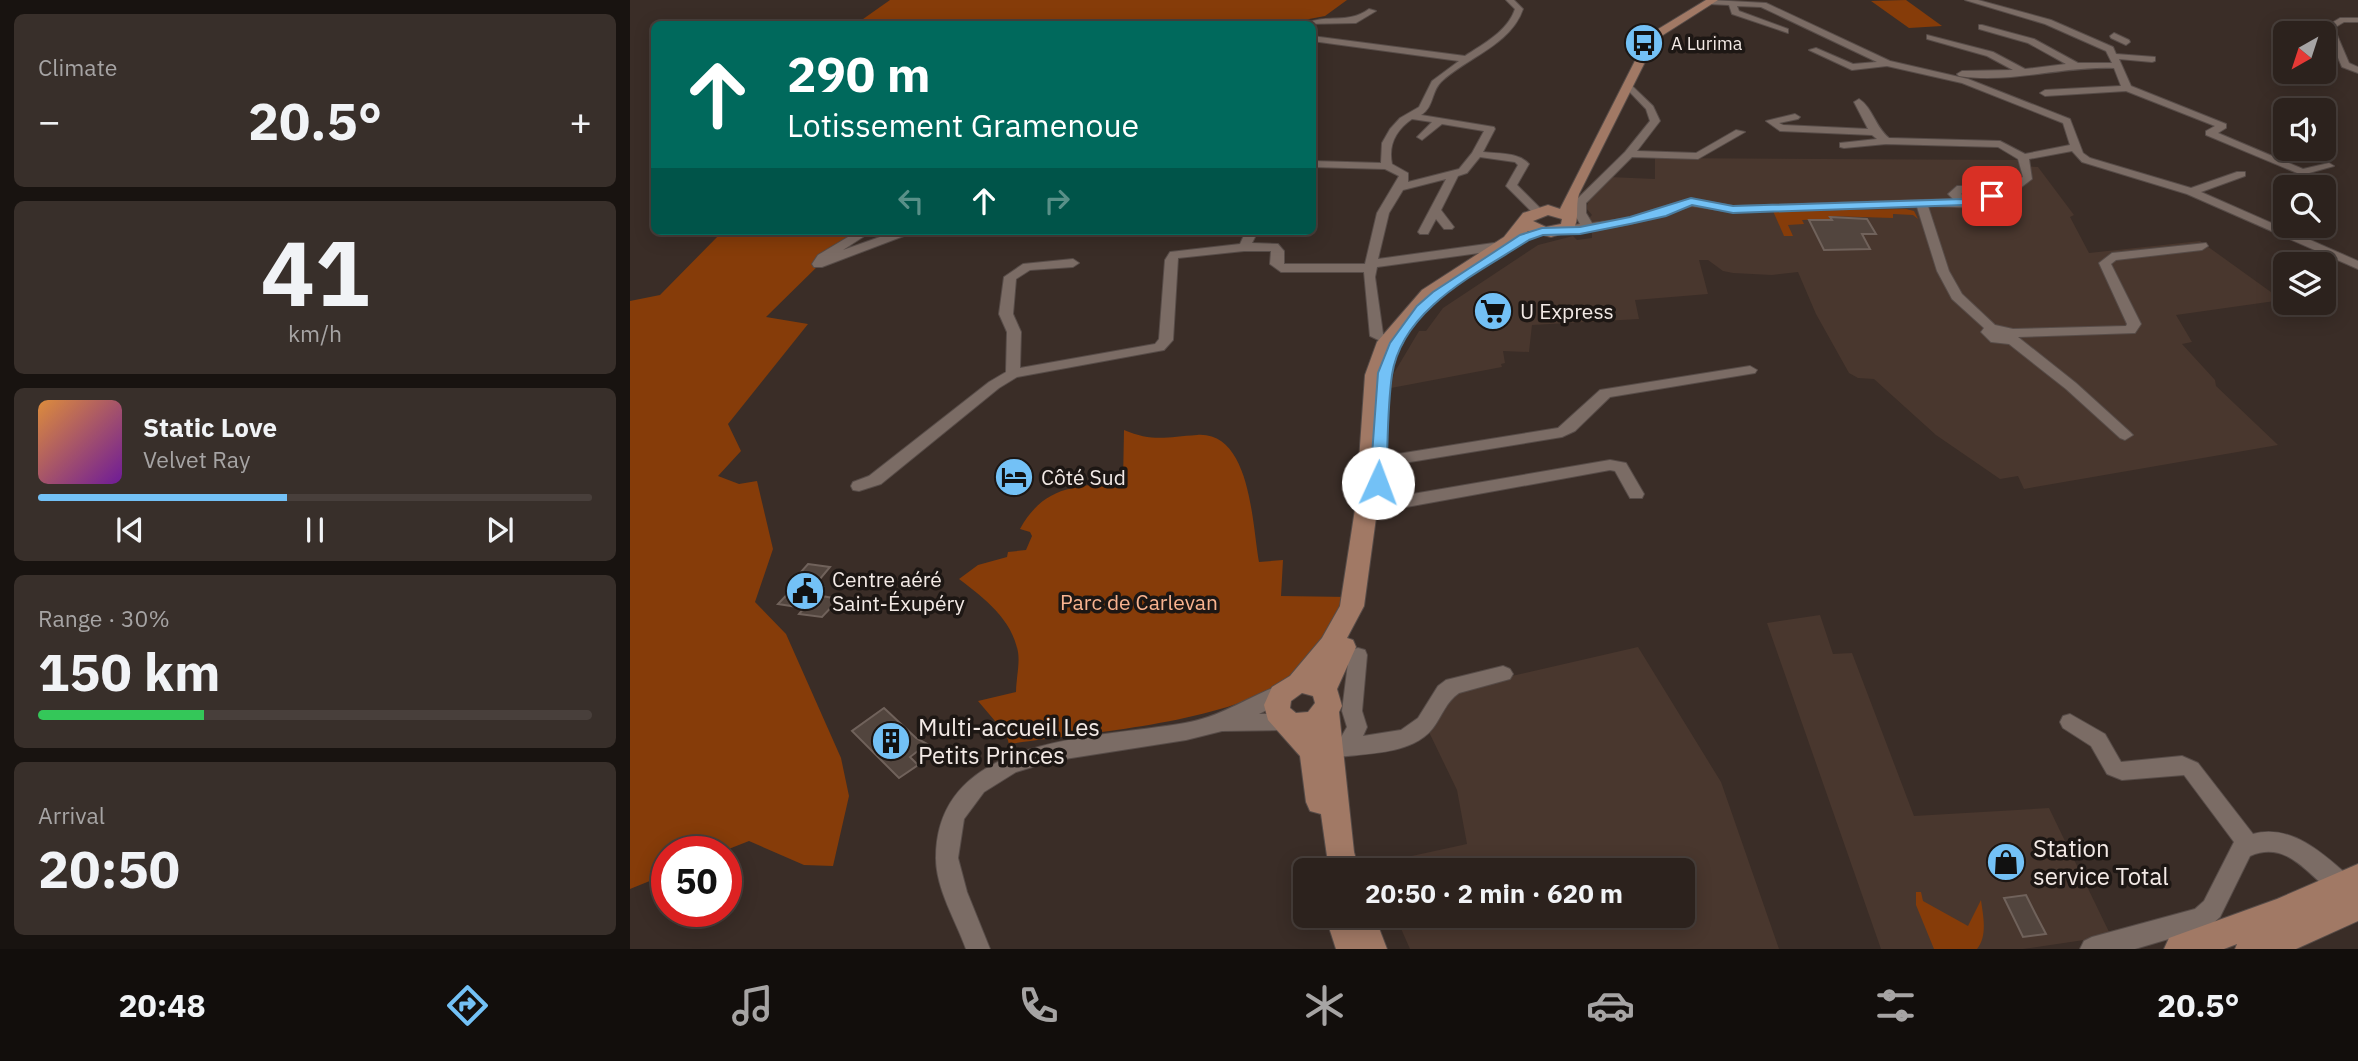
<!DOCTYPE html>
<meta charset="utf-8">
<style>
:root{--surface:#2c221d;--page:#382f2a;--text:#f1f3f6;--muted:#a6a4a4;--line:#483f3b;--accent:#73c1f6}
body{margin:0;font-family:"IBM Plex Sans",sans-serif;background:var(--page);color:var(--text);height:100vh;display:flex;flex-direction:column;font-size:26px;white-space:nowrap}
*{box-sizing:border-box;margin:0}
p{font-size:23px;color:var(--muted)}
.icon{flex:none;width:38px;height:38px;fill:none;stroke:currentColor;stroke-width:2;stroke-linecap:round;stroke-linejoin:round}
.map{position:relative;flex:1;overflow:hidden}
.sheet{display:flex;flex-direction:column;gap:14px;padding:14px;background:#181310;width:630px}
.sheet>*{flex:none}
.top-card{position:absolute;left:21px;top:21px;width:665px;height:214px;border-radius:10px;box-shadow:0 4px 18px #0003,0 0 0 2px var(--line);background:#00695c;color:#fff;overflow:hidden}
.needle{width:46px;rotate:219deg}
.fabs{position:absolute;left:1643px;top:21px;display:grid;gap:14px}
.fabs a{display:grid;place-items:center;width:63px;height:63px;border-radius:10px;background:var(--surface);box-shadow:0 4px 18px #0003,0 0 0 2px var(--line);font-size:35px}
.speed{position:absolute;left:21px;top:836px;display:flex;gap:14px;font-size:35px;font-weight:700;text-align:center}
.speed>*{display:grid;place-content:center;width:91px;height:91px;border-radius:50%;background:var(--surface);box-shadow:0 4px 18px #0003,0 0 0 2px var(--line);line-height:1}
.speed .limit{border:10px solid #d22;background:#fff;color:#111}
.pin{position:absolute;display:grid;place-items:center;width:60px;height:60px;color:#fff;margin:-30px;border-radius:14px;box-shadow:0 4px 10px #0006}
.me{position:absolute;width:77px;margin:-38px;rotate:2deg;stroke-linejoin:round;filter:drop-shadow(0 0 5px #0008)}
.turn{display:flex;align-items:center;gap:24px;height:147px;padding:0 21px;font-size:32px}
.turn .icon{width:91px;height:91px;stroke-width:2.5}
.turn b{display:block;font-size:49px;line-height:60px}
.lanes{display:flex;align-items:center;height:66px;padding:0 21px;background:#0003;justify-content:center;gap:35px;direction:ltr}
.lanes .off{opacity:.35}
.big{font-size:52px;font-weight:700;line-height:1.1}
.sheet .tile{flex:1;display:flex;flex-direction:column;justify-content:center;gap:10px;min-width:0;padding:0 24px;border-radius:10px;background:var(--page)}
.sheet .dial{align-items:center;gap:0}
.dial b{font-size:91px;line-height:1}
.song{display:flex;align-items:center;gap:21px}
.cover{width:84px;height:84px;border-radius:10px;background:linear-gradient(135deg,hsl(30 70% 55%),hsl(280 70% 35%))}
.played{height:7px;border-radius:4px;background:linear-gradient(90deg,var(--accent) 45%,var(--line) 45%)}
.keys{display:flex;justify-content:space-around;direction:ltr}
.heat{display:flex;justify-content:space-between;align-items:center;font-size:38px;direction:ltr}
.charge{height:10px;border-radius:5px;background:linear-gradient(90deg,#34c759 30%,var(--line) 0)}
.trip{position:absolute;left:663px;top:858px;width:402px;height:70px;border-radius:10px;background:var(--surface);box-shadow:0 4px 18px #0003,0 0 0 2px var(--line);font-weight:700;line-height:70px;text-align:center}
.tab-bar{display:flex;height:112px;justify-content:space-around;align-items:center;background:#120e0c;color:var(--muted)}
.tab-bar .icon{width:49px;height:49px}
.tab-bar .on{color:var(--accent)}
.tab-bar b{font-size:32px;color:var(--text)}
main{display:flex;flex:1;min-height:0}
.map>svg:first-child{display:block}
.built{fill:#49372e}
.green{fill:#863c09}
.building{fill:#52453e;stroke:#70625b;stroke-width:2}
.lines{fill:none;stroke-linecap:round;stroke-linejoin:round}
.street-casing{stroke:#574c48;stroke-width:2}
.secondary-casing{stroke:#574c48;stroke-width:2}
.street{fill:#7b6c65;fill-rule:evenodd}
.secondary{fill:#a17965;fill-rule:evenodd}
.route{fill:#73c1f6;stroke:#4b7da0;stroke-width:2}
.labels{text-anchor:middle;dominant-baseline:central;stroke-width:7;stroke-linejoin:round;paint-order:stroke}
.far-poi-label{font-size:18px;fill:#f3eae6;stroke:#1d1714;text-anchor:start}
.poi-label{font-size:21px;fill:#f3eae6;stroke:#1d1714;text-anchor:start}
.park-label{font-size:21px;fill:#f9b490;stroke:#1d1714}
.near-poi-label{font-size:24px;fill:#f3eae6;stroke:#1d1714;text-anchor:start}
</style>
<main>
<section class="sheet">
<div class="tile"><p>Climate</p>
<div class="heat"><a>−</a><b class="big">20.5°</b><a>+</a></div>
</div>
<div class="tile dial"><b>41</b><p>km/h</p></div>
<div class="tile">
<div class="song"><i class="cover"></i><div><b>Static Love</b><p>Velvet Ray</p></div></div>
<div class="played"></div>
<div class="keys"><svg class="icon" aria-label="previous" viewBox="0 0 24 24"><path d="M18 5L8 12l10 7zM5 5v14"/></svg><svg class="icon" aria-label="pause" viewBox="0 0 24 24"><path d="M8 5v14M16 5v14"/></svg><svg class="icon" aria-label="next" viewBox="0 0 24 24"><path d="M6 5l10 7-10 7zM19 5v14"/></svg></div>
</div>
<div class="tile"><p>Range · 30%</p><b class="big">150 km</b><div class="charge"></div></div>
<div class="tile"><p>Arrival</p><b class="big">20:50</b></div>
</section>
<div class="map">
<svg width="1728" height="949" viewBox="0 0 1728 949">
<rect width="100%" height="100%" fill="#3a2d27"/>
<g class="built">
<path d="M1025,158L1387,160L1389,166L1408,167L1444,215L1440,217L1459,253L1570,241L1652,300L1546,315L1562,342L1552,344L1585,380L1586,386L1648,445L1394,489L1388,476L1370,479L1306,435L1244,379L1228,378L1219,373L1186,314L1168,272L1142,275L1103,273L1093,271L1078,260H1069L1078,294L1005,300L1009,319L902,325L899,352L873,351L875,363L871,364L872,367L761,388L764,373L789,331H796L813,308L908,245L943,236L947,240L962,238V233L970,230L956,221L962,215L956,208L960,198L979,177L1025,179Z"/>
<path d="M1190,615L1203,654L1222,653L1284,816L1419,808L1481,936L1393,949H1251L1137,623Z"/>
<path d="M1008,647L1091,782L1149,949H780L765,915H1054V870H746L745,864L837,844L827,790L797,728L825,689Z"/>
</g>
<g class="green">
<path d="M260,0H717L695,16L653,24H226Z"/>
<path d="M1276,0L1312,26L1279,28L1241,1Z"/>
<path d="M1276,209L1284,211L1288,219L1283,215L1263,214V218L1199,216L1200,219L1172,220L1174,224L1158,225L1163,236H1154L1143,211Z"/>
<path d="M93,231H230L194,260L136,317L178,324L98,424L111,451L88,476L109,484L127,481L143,549L125,602L156,634L211,758L219,796L203,866L174,865L119,841L91,852H37V874L0,889V301L30,295Z"/>
<path d="M494,430C522,442 537,437 567,435C621,431 622,524 629,562L653,560L651,596L719,597C706,617 696,643 680,661C627,723 458,732 379,744L376,734L348,701L386,692C386,680 390,664 388,652C382,619 354,598 329,579L348,565L377,557L378,552L396,550L402,536L400,532L390,529C414,485 447,486 493,482Z"/>
<path d="M1286,892H1291L1293,901L1338,926L1351,900C1353,915 1358,936 1347,949H1304L1286,905Z"/>
</g>
<g class="building">
<path d="M1200,217L1237,219L1246,234H1232L1240,249L1194,250L1179,220H1202Z"/>
<path d="M178,564L200,567L184,586L193,587L186,595L209,599L192,617L169,614L174,608L148,604L168,583L162,582Z"/>
<path d="M254,708L286,738L297,744L280,757L288,765L269,778L222,731Z"/>
<path d="M1396,895L1405,913L1416,934L1393,937L1374,898Z"/>
</g>
<g class="lines">
<g class="street-casing">
<g id="street">
<path d="M876,0H884L893,9C881,45 836,58 811,82C801,92 804,107 791,115L864,127L865,129L853,152C869,154 888,152 899,164L887,185L913,211L903,213L876,186L888,165L885,162L850,157L837,173L828,176L811,210L824,227L822,229H814L806,219L798,234H790L788,232L816,179L773,190L759,213L748,259L871,242L877,246L871,250L747,267L745,277L753,334L773,343L771,346H761L740,336L734,272H651L640,264L641,251H614L548,258L543,340L534,350L387,377L369,388L251,484L229,491L223,490L221,486L223,482L239,476L359,382L376,372L377,332L369,314L374,277L393,264L443,259L449,263L443,267L400,270L386,279L383,314L391,332L390,368L525,344L529,339L535,260L540,252L610,244L616,231H628L622,243L648,244L654,251V264H735L747,213L769,176L755,169L682,167V161L751,163L752,143L760,129L770,118L789,107L802,81L829,61L682,41V36L835,56C853,44 878,31 885,9ZM782,119L802,122L787,137L792,140L812,124L854,131L842,153L829,169L778,182V173L762,164C758,145 766,130 782,119Z"/>
<path d="M1081,0L1136,3L1260,61L1338,79L1440,119L1453,153L1460,158L1561,188L1607,172H1615V176L1571,192L1728,261V269L1557,194L1452,162L1442,151L1399,159L1402,179L1389,189L1365,193L1368,201C1355,211 1316,206 1298,206L1319,271L1332,294L1365,325L1383,329L1496,326L1497,324L1469,263L1482,253L1576,243L1578,246L1572,250L1486,260L1481,264L1511,324L1505,333L1388,337L1446,383L1500,432L1503,435L1495,440L1490,438L1436,389L1379,344L1361,342L1351,332L1354,328L1322,299L1307,271L1287,207L1103,212L1062,206L1000,224L954,232L923,233V229L950,224L944,213V202L995,152L1020,121L1016,109L993,85L998,82L1023,106L1030,121L1007,151L1066,153L1106,130L1115,132L1068,159L1002,157L956,203V213L962,223L1000,218L1061,199L1103,206L1323,199L1318,194L1327,186H1376L1393,177L1388,159L1368,147L1256,144L1214,148L1210,147V143L1247,139L1242,135L1150,131L1136,121L1165,114L1170,117L1168,119L1149,123L1153,125L1238,129L1224,102L1229,99C1242,107 1246,128 1259,138L1370,141L1395,154L1440,145L1433,123L1332,83L1257,66L1222,70L1179,50L1186,48L1223,64L1247,62L1131,7L1107,6L1109,11L1158,29V33L1102,14L1099,5L1079,4ZM1334,191L1349,192L1356,199L1343,201L1331,194Z"/>
<path d="M1335,0H1348L1421,20L1483,47L1486,54L1525,57V61L1522,62L1489,59L1501,86L1596,124V128L1588,133L1673,169L1699,163L1704,166L1672,175L1576,135V131L1585,126L1496,91L1415,96L1410,93L1415,90L1491,86L1484,68C1432,66 1380,84 1329,76L1327,74L1332,71L1383,70L1357,56L1297,39V35L1363,52L1395,69L1436,64L1398,43L1349,29V25H1352L1404,39L1448,63H1482L1476,51L1415,24Z"/>
<path d="M739,9L746,11L726,23L675,24C697,13 717,25 739,9Z"/>
<path d="M1710,18H1728V22H1714L1704,28L1719,63L1728,67V73L1712,67L1695,27Z"/>
<path d="M1484,33L1499,40L1500,42L1496,45L1481,38L1480,36Z"/>
<path d="M228,231H242L213,250L267,231H287L192,267H184L182,264L188,255Z"/>
<path d="M1120,366L1127,370L1125,373L980,397L945,431L932,437L737,469L729,464L737,459L928,428L970,390Z"/>
<path d="M980,460L996,463L1014,494L1012,498H1000L985,471L980,470L771,508L737,509L729,503L737,497L771,496Z"/>
<path d="M728,648L735,650L737,655L732,711L737,727L733,736L771,730L788,718L808,686L816,680L873,666L880,669L883,674L880,679L829,693C816,702 812,716 803,728C782,756 732,753 700,758L693,755L690,749L693,743L710,739L717,727L712,711L719,655L721,650Z"/>
<path d="M653,684L660,686L663,692L660,698L629,714H655L662,716L665,722L662,728L655,730L592,731L556,740L422,761L386,772L354,792L334,819L328,858L337,892L360,949H336C326,921 306,889 306,858C306,734 468,739 555,723C594,716 618,696 653,684Z"/>
<path d="M1440,714L1475,734L1491,762L1552,756L1568,763L1623,834C1663,823 1697,857 1724,881L1727,889L1724,897L1716,900C1683,887 1663,837 1620,856L1590,917L1579,927L1505,949H1450L1454,941L1462,937L1565,909L1574,901L1604,842L1554,775L1492,780L1477,774L1461,746L1433,728L1430,722L1433,716Z"/>
</g>
</g>
<g class="secondary-casing">
<g id="secondary">
<path d="M1076,0H1088L1033,35L1021,50L949,194C945,207 950,219 943,230L921,237L898,231L886,243L804,298L765,343L753,375L748,503L734,606L717,638L723,640L726,647L707,689L712,706L709,712L724,852L729,870H699L691,814L680,811L676,802L670,756L638,720L634,705L642,687L660,676L692,638L710,606L726,503L735,375L747,342L792,290L874,237L893,213L918,205L930,209L1012,47L1025,31ZM918,215L932,219L931,224L916,227L903,221ZM672,693L683,696L685,703L678,712L666,713L660,708L661,701Z"/>
<path d="M1728,864V921L1666,949H1605L1607,944L1594,949H1534L1539,938L1647,899Z"/>
<path d="M695,915H744L757,949H706Z"/>
</g>
</g>
<use href="#street" class="street"/>
<use href="#secondary" class="secondary"/>
</g>
<path class="route" d="M1362,193L1365,194L1368,201L1351,208L1334,205L1103,213L1062,205L1036,216L1000,224L950,234L913,235L899,240C848,273 772,308 762,375C757,410 758,447 756,483L748,488L740,483L748,373L760,343L787,306L803,292L890,235L912,228L950,227L1000,217L1061,198L1103,206L1334,199L1350,201Z"/>
<defs>
<g id="bus-disc" transform="scale(2.0125)"><circle r="9.5" fill="#73c1f6" stroke="#1d1714"/><path d="M-5-6H5V4H4V6H2V4H-2V6H-4V4H-5ZM-3.5-4V0h7V-4ZM-3.5 1.2v1.5H-2V1.2ZM2 1.2v1.5H3.5V1.2Z" fill="#111"/></g>
<g id="supermarket-disc" transform="scale(2.0125)"><circle r="9.5" fill="#73c1f6" stroke="#1d1714"/><path d="M-6-5.5h2.5l.6 2H6L4.5 2H-2.5L-4.4-4H-6ZM-1.5 3.2a1.3 1.3 0 1 0 .1 0ZM3 3.2a1.3 1.3 0 1 0 .1 0Z" fill="#111"/></g>
<g id="hotel-disc" transform="scale(2.0125)"><circle r="9.5" fill="#73c1f6" stroke="#1d1714"/><path d="M-6-4.5h1.5V1H6V5H4.5V3h-9V5H-6ZM-4 0a1.8 1.8 0 1 1 3.6 0ZM.5 0V-2.5h3Q6-2.5 6 0Z" fill="#111"/></g>
<g id="civic-disc" transform="scale(2.0125)"><circle r="9.5" fill="#73c1f6" stroke="#1d1714"/><path d="M-.6-6.5H3V-4.5H.6V-3L4-1V1h2V6H-6V1h2V-1L-.6-3ZM-1.2 2.5V6h2.4V2.5Z" fill="#111"/></g>
<g id="building-disc" transform="scale(2.0125)"><circle r="9.5" fill="#73c1f6" stroke="#1d1714"/><path d="M-4-6H4V6H1V3H-1V6H-4ZM-2.5-4.3h1.7v1.8h-1.7ZM.8-4.3h1.7v1.8H.8ZM-2.5-1h1.7V.8h-1.7ZM.8-1h1.7V.8H.8Z" fill="#111"/></g>
<g id="shop-disc" transform="scale(2.0125)"><circle r="9.5" fill="#73c1f6" stroke="#1d1714"/><path d="M-5-2.5h2.3a2.7 3.5 0 0 1 5.4 0H5L5.5 6h-11ZM-1.5-2.5h3a1.5 2.3 0 0 0-3 0Z" fill="#111"/></g>
</defs>
<g fill-rule="evenodd">
<use href="#bus-disc" x="1014" y="43"/>
<use href="#supermarket-disc" x="863" y="311"/>
<use href="#hotel-disc" x="384" y="477"/>
<use href="#civic-disc" x="175" y="591"/>
<use href="#building-disc" x="261" y="741"/>
<use href="#shop-disc" x="1376" y="862"/>
</g>
<g class="labels">
<g class="far-poi-label">
<text x="1041" y="43">A Lurima</text>
</g>
<g class="poi-label">
<text x="890" y="311">U Express</text>
<text x="411" y="477">Côté Sud</text>
<text x="202" y="579">Centre aéré<tspan x="202" dy="24">Saint-Éxupéry</tspan></text>
</g>
<g class="park-label">
<text x="509" y="602">Parc de Carlevan</text>
</g>
<g class="near-poi-label">
<text x="288" y="727">Multi-accueil Les<tspan x="288" dy="28">Petits Princes</tspan></text>
<text x="1403" y="848">Station<tspan x="1403" dy="28">service Total</tspan></text>
</g>
</g>
</svg>
<div class="fabs">
<a><svg class="needle" viewBox="-14 -14 28 28"><path d="M0-13l5 13h-10z" fill="#e53935"/><path d="M0 13l5-13h-10z" fill="#a6a4a4"/></svg></a>
<a><svg class="icon" aria-label="sound" viewBox="0 0 24 24"><path d="M4 9h4l5-4v14l-5-4H4zM17 9q2 3 0 6"/></svg></a>
<a><svg class="icon" aria-label="search" viewBox="0 0 24 24"><circle cx="10" cy="10" r="6"/><path d="M15 15l6 6"/></svg></a>
<a><svg class="icon" aria-label="layers" viewBox="0 0 24 24"><path d="M12 4l9 5-9 5-9-5zM3 14l9 5 9-5"/></svg></a>
</div>
<div class="speed"><div class="limit">50</div></div>
<div class="pin" style="left:1362px;top:196px;background:#d93025"><svg class="icon" aria-label="arrive" viewBox="0 0 24 24"><path d="M6 21V4h12l-3 4 3 4H6"/></svg></div>
<svg class="me" style="left:748px;top:483px" viewBox="-20 -20 40 40"><circle r="19" fill="#fff"/><path d="M0-13L10 11 0 6-10 11z" fill="#73c1f6"/></svg>
<div class="trip">20:50 · 2 min · 620 m</div>
<div class="top-card">
<div class="turn"><svg class="icon" aria-label="ahead" viewBox="0 0 24 24"><path d="M12 20V5M6 11l6-6 6 6"/></svg><div><b>290 m</b>Lotissement Gramenoue</div></div>
<div class="lanes"><svg class="icon off" aria-label="left" viewBox="0 0 24 24"><path d="M17 20v-9H6M10 6l-5 5 5 5"/></svg><svg class="icon" aria-label="ahead" viewBox="0 0 24 24"><path d="M12 20V5M6 11l6-6 6 6"/></svg><svg class="icon off" aria-label="right" viewBox="0 0 24 24"><path d="M7 20v-9h11M14 6l5 5-5 5"/></svg></div>
</div>
</div>
</main>
<nav class="tab-bar">
<b>20:48</b>
<svg class="icon on" aria-label="directions" viewBox="0 0 24 24"><path d="M12 3l9 9-9 9-9-9zM9 14v-3h6M13 9l2 2-2 2"/></svg>
<svg class="icon" aria-label="music" viewBox="0 0 24 24"><path d="M9 18V5l10-2v13"/><circle cx="6" cy="18" r="3"/><circle cx="16" cy="16" r="3"/></svg>
<svg class="icon" aria-label="phone" viewBox="0 0 24 24"><path d="M5 4h4l2 5-3 2q2 4 5 5l2-3 5 2v4C11 20 4 13 5 4z"/></svg>
<svg class="icon" aria-label="climate" viewBox="0 0 24 24"><path d="M12 3v18M4 7l16 10M4 17L20 7"/></svg>
<svg class="icon" aria-label="car" viewBox="0 0 24 24"><path d="M5 17H2v-5l4-1 3-4h7l3 4 3 1v5h-3M9 17h6M6 11h13"/><circle cx="7" cy="17" r="2"/><circle cx="17" cy="17" r="2"/></svg>
<svg class="icon" aria-label="filters" viewBox="0 0 24 24"><path d="M4 7h16M4 17h16"/><circle cx="9" cy="7" r="2"/><circle cx="15" cy="17" r="2"/></svg>
<b>20.5°</b>
</nav>
